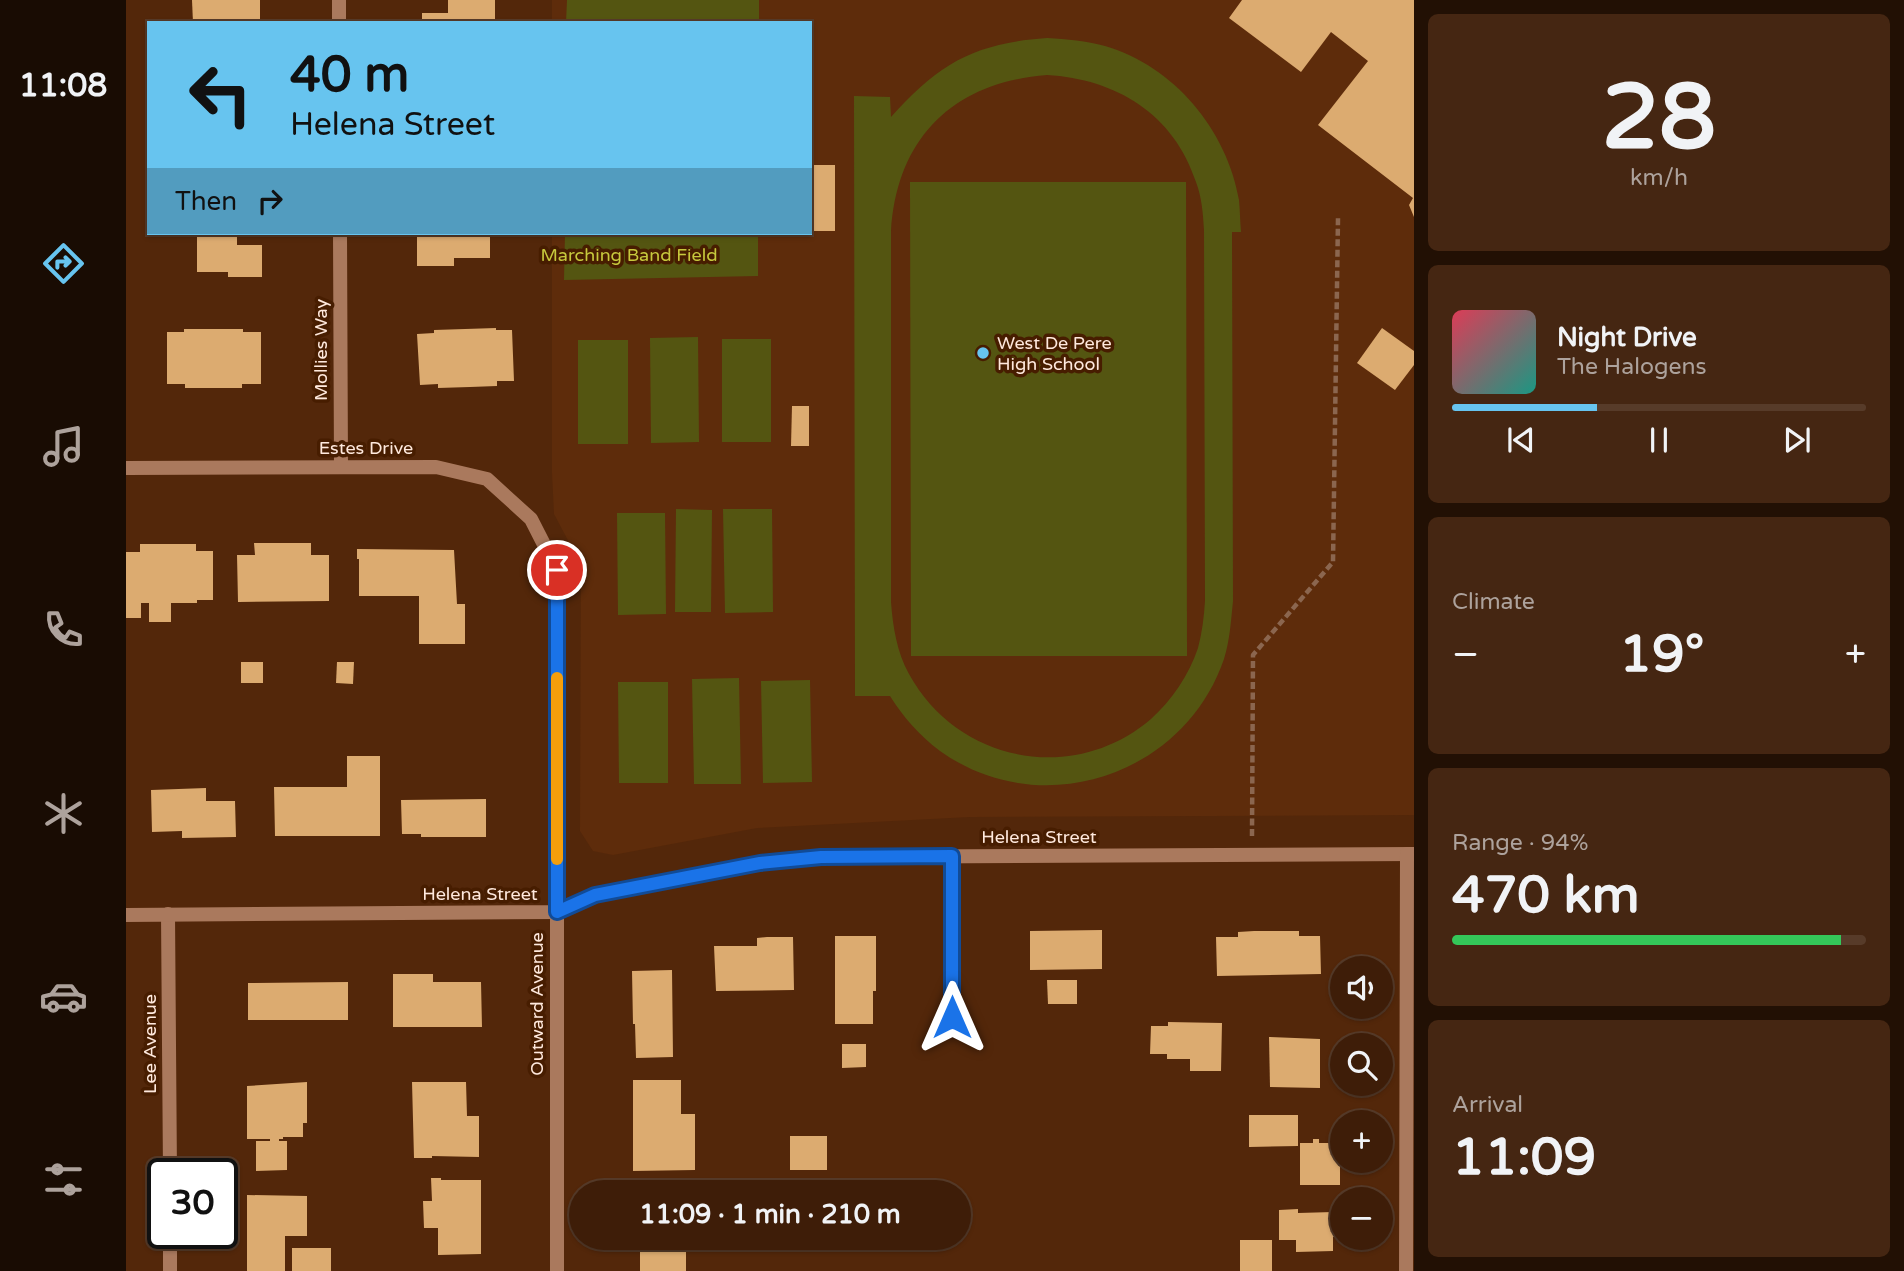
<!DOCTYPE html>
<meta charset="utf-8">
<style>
:root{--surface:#3e1d08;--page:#452612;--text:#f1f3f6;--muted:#ada29c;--line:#573b29;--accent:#67c4ef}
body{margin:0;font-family:"Varela Round",sans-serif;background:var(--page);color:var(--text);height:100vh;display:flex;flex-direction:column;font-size:26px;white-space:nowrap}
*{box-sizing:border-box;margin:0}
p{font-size:23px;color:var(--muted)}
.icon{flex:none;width:38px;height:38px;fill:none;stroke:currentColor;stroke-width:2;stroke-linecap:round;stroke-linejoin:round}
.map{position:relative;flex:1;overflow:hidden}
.side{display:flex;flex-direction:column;gap:14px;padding:14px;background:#221004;width:490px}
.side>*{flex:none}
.hud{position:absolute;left:21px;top:21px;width:665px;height:214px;border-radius:0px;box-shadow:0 2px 5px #0004,0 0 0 2px var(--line);background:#67c4ef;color:#111;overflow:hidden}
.controls{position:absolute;left:1204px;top:956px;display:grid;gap:14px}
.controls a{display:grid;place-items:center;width:63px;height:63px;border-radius:50%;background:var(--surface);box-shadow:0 2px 5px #0004,0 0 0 2px var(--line);font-size:35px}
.speed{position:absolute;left:21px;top:1158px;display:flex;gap:14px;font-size:35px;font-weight:700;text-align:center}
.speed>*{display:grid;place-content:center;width:91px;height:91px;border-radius:50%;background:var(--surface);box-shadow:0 2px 5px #0004,0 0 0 2px var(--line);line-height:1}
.speed .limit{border:4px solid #111;border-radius:10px;background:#fff;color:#111}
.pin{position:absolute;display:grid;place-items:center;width:60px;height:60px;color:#fff;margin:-30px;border:4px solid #fff;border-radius:50%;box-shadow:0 2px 7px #0007}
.me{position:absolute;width:77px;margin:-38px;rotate:0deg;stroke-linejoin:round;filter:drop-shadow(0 0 5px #0008)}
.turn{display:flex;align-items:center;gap:24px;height:147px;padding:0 28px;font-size:32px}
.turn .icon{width:91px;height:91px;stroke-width:2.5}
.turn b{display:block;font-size:49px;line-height:60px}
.then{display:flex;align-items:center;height:66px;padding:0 28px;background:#0003;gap:14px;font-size:26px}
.big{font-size:52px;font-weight:800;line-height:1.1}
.side .card{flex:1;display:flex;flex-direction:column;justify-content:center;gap:10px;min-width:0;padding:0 24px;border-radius:10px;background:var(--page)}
.side .dial{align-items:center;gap:0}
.dial b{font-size:91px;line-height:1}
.song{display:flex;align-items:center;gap:21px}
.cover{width:84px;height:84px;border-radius:10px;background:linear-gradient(135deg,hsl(350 70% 55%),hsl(170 70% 35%))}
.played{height:7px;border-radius:4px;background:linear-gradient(90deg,var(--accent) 35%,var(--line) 35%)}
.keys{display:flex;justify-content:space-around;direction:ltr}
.heat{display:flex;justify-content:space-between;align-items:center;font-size:38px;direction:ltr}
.charge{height:10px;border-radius:5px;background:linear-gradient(90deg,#34c759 94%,var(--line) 0)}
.trip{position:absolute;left:443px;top:1180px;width:402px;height:70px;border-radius:35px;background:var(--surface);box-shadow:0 2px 5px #0004,0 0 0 2px var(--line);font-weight:800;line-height:70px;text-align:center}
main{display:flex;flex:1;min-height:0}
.menu{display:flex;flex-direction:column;width:126px;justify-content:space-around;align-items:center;background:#190c03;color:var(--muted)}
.menu .icon{width:49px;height:49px}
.menu .selected{color:var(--accent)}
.menu b{font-size:32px;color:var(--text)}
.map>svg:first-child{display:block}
.built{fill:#5e2c0b}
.green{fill:#545511;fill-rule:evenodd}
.building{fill:#dcab70}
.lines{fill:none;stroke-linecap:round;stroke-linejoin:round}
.path{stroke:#8b664f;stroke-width:4.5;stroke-dasharray:7 3.5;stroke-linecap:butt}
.minor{stroke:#aa795d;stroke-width:14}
.route-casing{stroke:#114b97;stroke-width:18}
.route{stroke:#1a73e8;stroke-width:12}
.slow{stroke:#f59e0b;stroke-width:12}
.poi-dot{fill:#67c4ef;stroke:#471d00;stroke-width:2.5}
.labels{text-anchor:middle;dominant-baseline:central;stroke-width:7;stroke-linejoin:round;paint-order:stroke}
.park-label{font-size:18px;fill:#c7c93d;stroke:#471d00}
.poi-label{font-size:18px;fill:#ffe9dd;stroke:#471d00;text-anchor:start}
.street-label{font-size:18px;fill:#ffe9dd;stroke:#471d00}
</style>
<main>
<nav class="menu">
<b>11:08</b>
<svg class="icon selected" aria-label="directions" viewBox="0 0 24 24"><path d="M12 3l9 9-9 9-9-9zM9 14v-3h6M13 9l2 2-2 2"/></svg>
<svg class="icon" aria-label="music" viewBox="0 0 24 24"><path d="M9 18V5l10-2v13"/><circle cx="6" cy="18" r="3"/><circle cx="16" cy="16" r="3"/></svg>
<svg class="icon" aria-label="phone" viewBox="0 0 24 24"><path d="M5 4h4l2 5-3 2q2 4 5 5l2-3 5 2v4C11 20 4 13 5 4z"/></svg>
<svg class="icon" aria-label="climate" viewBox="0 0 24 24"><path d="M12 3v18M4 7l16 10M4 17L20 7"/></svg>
<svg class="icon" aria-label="car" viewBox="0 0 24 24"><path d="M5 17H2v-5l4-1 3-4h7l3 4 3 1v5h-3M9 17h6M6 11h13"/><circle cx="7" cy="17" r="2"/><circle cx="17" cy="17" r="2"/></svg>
<svg class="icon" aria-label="filters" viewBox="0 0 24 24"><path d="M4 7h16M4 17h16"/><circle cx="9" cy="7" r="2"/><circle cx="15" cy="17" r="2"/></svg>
</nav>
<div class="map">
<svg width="1288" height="1271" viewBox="0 0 1288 1271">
<rect width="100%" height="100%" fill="#53270a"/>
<path class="built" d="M426,0H1288V815L844,817L631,828L487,855L467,851L454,831L455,565L428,514L426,473V233H684V23H426Z"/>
<g class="green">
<path d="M441,0H633V23H440Z"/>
<path d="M921,38C941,39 960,41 979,46C1048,66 1101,130 1113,200C1114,210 1114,221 1115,232H1106L1107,601C1105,620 1104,640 1098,659C1058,776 915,823 814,751C794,736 777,717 764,696H729L728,96L764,97L765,117C813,63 849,43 921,38ZM921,75C990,79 1048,114 1070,182C1076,198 1077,214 1078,230L1079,601C1078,617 1076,633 1072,648C1063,675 1046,700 1025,719C948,785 832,763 783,674C771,652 767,628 765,602V231C771,137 828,82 921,75Z"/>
<path d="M784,182H1060L1061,656H785Z"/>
<path d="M439,233H632V276L438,280Z"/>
<path d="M572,337L573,442L525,443L524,338Z"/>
<rect x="596" y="339" width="49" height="103"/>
<rect x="452" y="340" width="50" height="104"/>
<path d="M550,509L586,510L585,612H549Z"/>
<path d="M597,509H646L647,612L599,613Z"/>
<path d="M491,513H539L540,614L492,615Z"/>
<path d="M613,678L615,784H568L566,679Z"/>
<path d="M684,680L686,782L637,783L635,681Z"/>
<path d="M492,682H542V783H493Z"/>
</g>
<g class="building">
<path d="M66,0H134V21L67,23Z"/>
<path d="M322,0H369V23H296V13H322Z"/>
<path d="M1116,0H1288V217L1283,205L1287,198L1192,125L1242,61L1205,32L1175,72L1103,18Z"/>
<rect x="684" y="165" width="25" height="66"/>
<path d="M71,233H111V245H136V277H102V272H71Z"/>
<path d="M307,233H364V258H328V266H291V237H307Z"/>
<path d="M370,328V330H386L388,381H371V386L344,387L312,388V384L294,385L291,334L308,333V330Z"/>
<path d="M1256,328L1288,351V365L1269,390L1231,363Z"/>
<path d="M58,329H117V332H135V384H116V388H59V384H41V332H58Z"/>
<path d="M666,406H683V446H665Z"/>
<path d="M128,543H185V555H203V601L112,602L111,555H129Z"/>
<path d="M14,544H70V551H87V600H71V603H45V622H23V603H15V618H0V552H14Z"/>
<path d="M231,549L328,550L331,604H339V644H293V596H233V559H231Z"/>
<rect x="115" y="662" width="22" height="21"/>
<path d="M211,662H228L227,684L210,683Z"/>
<path d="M221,756H254V836H149L148,787H221Z"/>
<path d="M80,788V801H109L110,837L56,838V831L26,832L25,790Z"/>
<path d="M360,799V837H295V834H276L275,800Z"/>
<path d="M976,930V969L904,970V931Z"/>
<path d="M1128,931H1173V936H1194L1195,974L1091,976L1090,937H1112V932Z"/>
<path d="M709,936H750V991H747V1024H709Z"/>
<path d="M641,937H667L668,990L590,991L588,946H631V938Z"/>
<path d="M546,970L547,1057L510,1058L509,1024H507L506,971Z"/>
<path d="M267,974H307V982H355L356,1027H267Z"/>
<path d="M921,980H951V1004H922Z"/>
<path d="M222,982V1020H122V983Z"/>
<path d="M1042,1022L1096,1023L1095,1071H1064V1059H1041V1054H1024L1025,1026H1042Z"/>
<path d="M1143,1037L1194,1039V1088L1144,1087Z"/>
<path d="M716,1044H740V1067L716,1068Z"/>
<path d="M507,1080H555V1114H569V1170L507,1171Z"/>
<path d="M181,1082V1123H177V1137H157V1139H153V1141H161V1170L130,1171V1141H144V1139H121V1086Z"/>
<path d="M286,1082H340L341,1116H353V1157L306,1156V1158H288Z"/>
<path d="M1123,1115H1172V1146L1123,1147Z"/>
<rect x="664" y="1136" width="37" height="34"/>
<path d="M1187,1139H1193V1143H1213V1155H1215V1161H1214V1185H1174V1143H1187Z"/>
<path d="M305,1178H315V1180H355V1254L312,1255V1228H298L297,1201H306Z"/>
<path d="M121,1195L181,1196V1236H159V1271H121Z"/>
<path d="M1172,1209V1213L1207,1212L1208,1229H1211V1237H1207V1251L1170,1252V1240H1153V1210Z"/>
<rect x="514" y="1237" width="46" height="34"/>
<rect x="1114" y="1240" width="32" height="31"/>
<rect x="166" y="1248" width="39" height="23"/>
</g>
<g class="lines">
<path class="path" d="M1126,836L1127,655L1207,562L1212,218"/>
<g class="minor">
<path d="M213,0V23"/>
<path d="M214,233L215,467"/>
<path d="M0,468L310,467L361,479L405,519L431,570V1271"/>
<path d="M826,856V1017"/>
<path d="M42,914L44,1174"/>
<path d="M0,915L431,912L469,895L634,863L695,857L1288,854"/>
<path d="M44,1234V1271"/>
<path d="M1280,1271L1281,854"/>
</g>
</g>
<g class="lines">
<g class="route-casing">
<path id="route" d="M431,570V912L469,895L634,863L695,857L826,856V1017"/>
</g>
<use href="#route" class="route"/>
<path class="slow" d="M431,859V678"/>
</g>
<circle class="poi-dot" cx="857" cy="353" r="7"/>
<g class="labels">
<g class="park-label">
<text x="503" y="255">Marching Band Field</text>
</g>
<g class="poi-label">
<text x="871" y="343">West De Pere<tspan x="871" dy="21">High School</tspan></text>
</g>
<g class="street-label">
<text transform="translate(195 350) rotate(-90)">Mollies Way</text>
<text x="240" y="448">Estes Drive</text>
<text x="913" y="837">Helena Street</text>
<text x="354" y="894">Helena Street</text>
<text transform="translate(411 1004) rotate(-90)">Outward Avenue</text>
<text transform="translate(24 1044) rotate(-90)">Lee Avenue</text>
</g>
</g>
</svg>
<div class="controls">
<a><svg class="icon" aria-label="sound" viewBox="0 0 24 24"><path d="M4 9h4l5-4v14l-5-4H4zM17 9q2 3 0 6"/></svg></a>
<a><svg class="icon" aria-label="search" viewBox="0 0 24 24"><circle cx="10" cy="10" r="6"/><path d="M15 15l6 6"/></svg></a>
<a>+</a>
<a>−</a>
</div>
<div class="speed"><div class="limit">30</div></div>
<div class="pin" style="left:431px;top:570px;background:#d93025"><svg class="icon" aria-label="arrive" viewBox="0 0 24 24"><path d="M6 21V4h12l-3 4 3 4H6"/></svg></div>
<svg class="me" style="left:826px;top:1017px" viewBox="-20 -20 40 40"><path d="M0-17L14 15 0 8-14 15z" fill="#1a73e8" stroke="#fff" stroke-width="4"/></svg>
<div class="trip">11:09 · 1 min · 210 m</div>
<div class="hud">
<div class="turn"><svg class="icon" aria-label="left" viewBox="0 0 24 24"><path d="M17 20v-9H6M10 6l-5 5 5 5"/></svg><div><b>40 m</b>Helena Street</div></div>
<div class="then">Then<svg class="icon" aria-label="right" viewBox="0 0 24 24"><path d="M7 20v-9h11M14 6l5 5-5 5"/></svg></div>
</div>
</div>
<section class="side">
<div class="card dial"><b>28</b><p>km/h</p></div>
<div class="card">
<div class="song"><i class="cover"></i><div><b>Night Drive</b><p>The Halogens</p></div></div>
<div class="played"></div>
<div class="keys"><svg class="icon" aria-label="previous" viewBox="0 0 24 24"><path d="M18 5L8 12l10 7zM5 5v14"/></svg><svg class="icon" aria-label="pause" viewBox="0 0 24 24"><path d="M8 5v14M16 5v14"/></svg><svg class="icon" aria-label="next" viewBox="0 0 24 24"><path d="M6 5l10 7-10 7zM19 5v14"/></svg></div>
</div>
<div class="card"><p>Climate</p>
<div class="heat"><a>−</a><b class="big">19°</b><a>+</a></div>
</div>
<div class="card"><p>Range · 94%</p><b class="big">470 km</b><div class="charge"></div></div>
<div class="card"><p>Arrival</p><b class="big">11:09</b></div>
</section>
</main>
